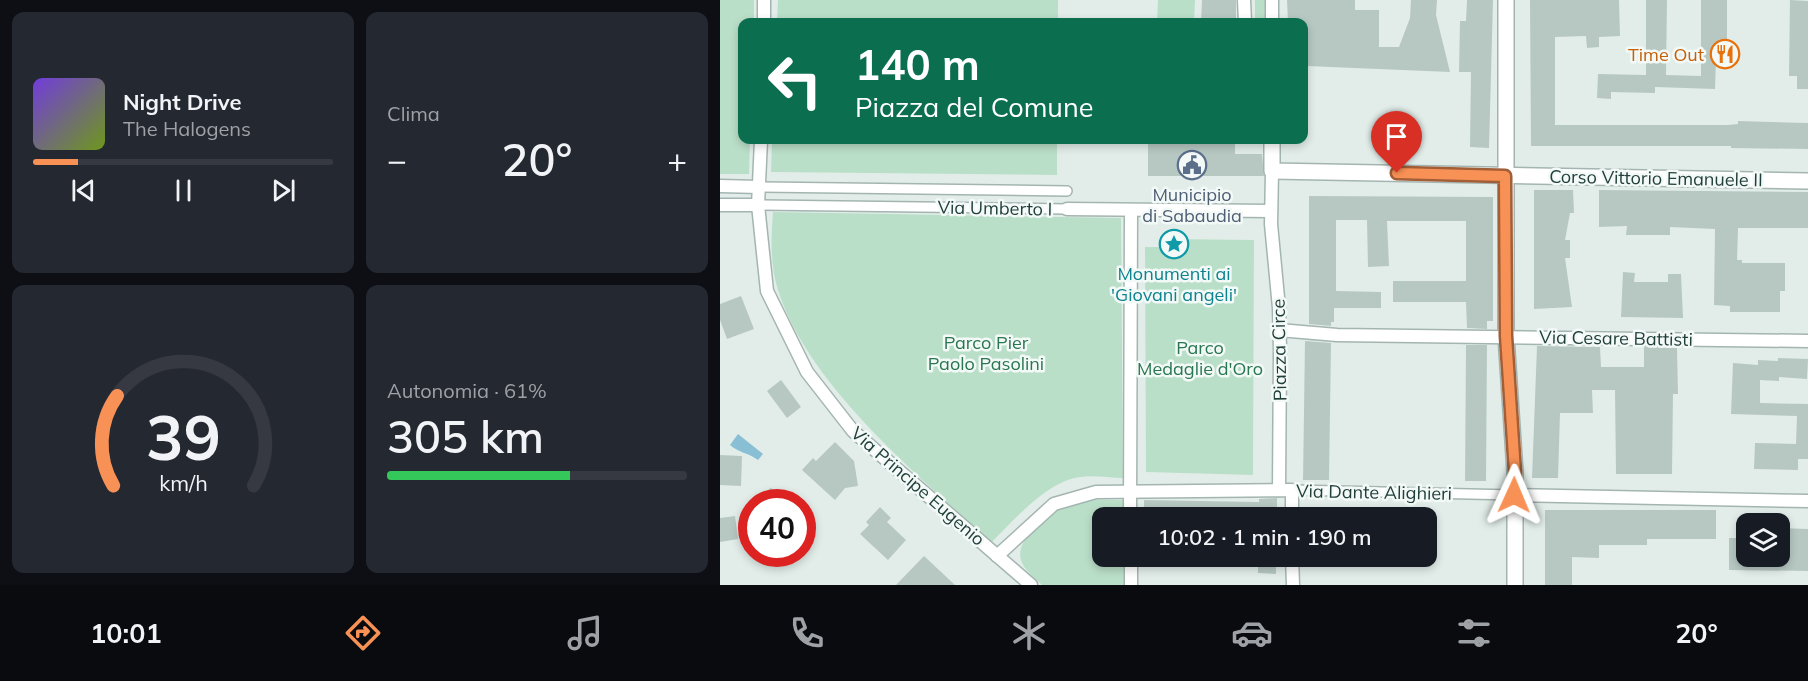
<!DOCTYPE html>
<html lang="it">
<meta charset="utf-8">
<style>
:root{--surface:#171b24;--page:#242831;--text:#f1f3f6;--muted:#9ea1a6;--line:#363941;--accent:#f89155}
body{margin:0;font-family:Mulish,sans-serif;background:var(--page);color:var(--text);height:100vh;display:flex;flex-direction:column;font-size:22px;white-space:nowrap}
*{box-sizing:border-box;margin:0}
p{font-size:20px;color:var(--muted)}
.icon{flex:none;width:33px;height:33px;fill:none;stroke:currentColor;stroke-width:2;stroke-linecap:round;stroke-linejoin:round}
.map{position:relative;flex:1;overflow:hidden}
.side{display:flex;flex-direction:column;gap:12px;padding:12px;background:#0d0f14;width:720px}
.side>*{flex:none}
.hud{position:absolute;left:18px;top:18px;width:570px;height:126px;border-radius:12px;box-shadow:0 3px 9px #0003;background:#0b6e4f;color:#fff;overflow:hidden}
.controls{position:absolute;left:1016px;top:513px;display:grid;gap:12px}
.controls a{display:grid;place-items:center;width:54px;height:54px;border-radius:12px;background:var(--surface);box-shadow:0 3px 9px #0003;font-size:30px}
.speed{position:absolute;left:18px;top:489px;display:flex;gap:12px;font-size:30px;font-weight:700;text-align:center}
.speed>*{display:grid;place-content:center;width:78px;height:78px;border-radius:50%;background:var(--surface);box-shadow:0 3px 9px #0003;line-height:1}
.speed .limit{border:9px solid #d22;background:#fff;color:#111}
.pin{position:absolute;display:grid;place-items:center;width:51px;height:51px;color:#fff;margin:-62px -26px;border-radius:50% 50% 50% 0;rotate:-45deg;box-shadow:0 0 6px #0007}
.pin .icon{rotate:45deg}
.me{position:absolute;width:66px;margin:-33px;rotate:1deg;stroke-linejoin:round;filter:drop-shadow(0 0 4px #0008)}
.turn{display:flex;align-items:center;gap:21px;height:126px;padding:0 18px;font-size:27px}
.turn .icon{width:78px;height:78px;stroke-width:2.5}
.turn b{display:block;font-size:42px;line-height:51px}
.big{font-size:45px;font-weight:600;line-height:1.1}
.side .widget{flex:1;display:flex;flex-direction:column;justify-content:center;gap:9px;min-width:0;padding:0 21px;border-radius:12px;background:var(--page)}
.side .dial{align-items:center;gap:0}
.dial svg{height:156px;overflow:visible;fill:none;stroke:var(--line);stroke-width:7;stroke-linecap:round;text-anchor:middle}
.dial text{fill:var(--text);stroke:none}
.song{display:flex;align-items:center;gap:18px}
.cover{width:72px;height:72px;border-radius:9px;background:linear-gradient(135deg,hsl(260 70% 55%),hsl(80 70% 35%))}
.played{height:6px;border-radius:3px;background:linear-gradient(90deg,var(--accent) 15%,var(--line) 15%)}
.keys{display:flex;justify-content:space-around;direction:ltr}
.heat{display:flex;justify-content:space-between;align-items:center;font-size:33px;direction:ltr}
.charge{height:9px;border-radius:4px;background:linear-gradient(90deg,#34c759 61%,var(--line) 0)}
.side .tiles{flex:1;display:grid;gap:12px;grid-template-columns:repeat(2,1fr)}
.trip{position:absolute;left:372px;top:507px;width:345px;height:60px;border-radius:12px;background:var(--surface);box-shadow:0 3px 9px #0003;font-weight:600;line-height:60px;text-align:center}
.menu{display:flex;height:96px;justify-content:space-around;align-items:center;background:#090b0e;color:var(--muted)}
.menu .icon{width:42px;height:42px}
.menu .active{color:var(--accent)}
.menu b{font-size:27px;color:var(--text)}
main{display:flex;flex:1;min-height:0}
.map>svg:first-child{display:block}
.green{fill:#badfc8}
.water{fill:#88bfd4}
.building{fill:#b7c8c3}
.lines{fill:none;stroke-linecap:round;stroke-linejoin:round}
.pedestrian-casing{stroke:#a4b5b1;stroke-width:12}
.minor-casing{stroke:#a4b5b1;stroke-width:15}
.tertiary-casing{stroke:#a4b5b1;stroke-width:18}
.pedestrian{stroke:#fff;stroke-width:9}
.minor{stroke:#fff;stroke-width:12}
.tertiary{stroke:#fff;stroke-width:15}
.route-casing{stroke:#a15e37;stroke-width:15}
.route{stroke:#f89155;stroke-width:10}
.labels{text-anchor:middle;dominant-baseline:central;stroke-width:5;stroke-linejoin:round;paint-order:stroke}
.food-label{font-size:18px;fill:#c56008;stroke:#f3f9f7;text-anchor:end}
.street-label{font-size:18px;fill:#213f3a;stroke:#f3f9f7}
.service-label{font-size:18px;fill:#4e5e75;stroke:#f3f9f7}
.culture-label{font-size:18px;fill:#0d838f;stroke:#f3f9f7}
.park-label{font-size:18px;fill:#297751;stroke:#f3f9f7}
</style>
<main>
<section class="side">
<div class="tiles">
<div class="widget">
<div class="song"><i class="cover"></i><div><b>Night Drive</b><p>The Halogens</p></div></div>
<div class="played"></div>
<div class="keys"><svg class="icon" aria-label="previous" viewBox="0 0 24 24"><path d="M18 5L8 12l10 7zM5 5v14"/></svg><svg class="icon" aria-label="pause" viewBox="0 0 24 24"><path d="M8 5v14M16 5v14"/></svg><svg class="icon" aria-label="next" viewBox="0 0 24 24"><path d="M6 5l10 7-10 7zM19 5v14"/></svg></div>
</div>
<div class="widget"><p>Clima</p>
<div class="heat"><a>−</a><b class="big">20°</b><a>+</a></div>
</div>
<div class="widget dial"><svg viewBox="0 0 100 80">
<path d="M14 69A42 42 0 1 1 86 69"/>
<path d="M14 69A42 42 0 0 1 16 23" stroke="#f89155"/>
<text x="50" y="56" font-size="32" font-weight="700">39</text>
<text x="50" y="72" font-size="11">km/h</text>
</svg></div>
<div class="widget"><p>Autonomia · 61%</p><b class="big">305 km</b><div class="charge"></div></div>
</div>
</section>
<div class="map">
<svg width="1088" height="585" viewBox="0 0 1088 585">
<rect width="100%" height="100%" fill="#e2ede9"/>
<g class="green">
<path d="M0,0H34V22H22V140H30L29,174H0Z"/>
<path d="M58,0H338V22H57Z"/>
<path d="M438,0H475L474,22H437Z"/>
<rect x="535" y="0" width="11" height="22"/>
<path d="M52,140H337V175L51,172Z"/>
<path d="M53,212L401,218L403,478C389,478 374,475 361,477C328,480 293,521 271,543C198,474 89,387 58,290C50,265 51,238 53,212Z"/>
<path d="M449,239L534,240L533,475L426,472L425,247H449Z"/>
<path d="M407,500V517L382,518V556L406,557V585H322C315,578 304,570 301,560C294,539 332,510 350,504C368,498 388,500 407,500Z"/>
</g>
<path class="water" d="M18,434L43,454L38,460C27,452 21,454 10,445Z"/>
<g class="building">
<path d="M482,0H516V22H481Z"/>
<path d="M567,0H635V10H659V47H679L690,18L691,0H717L716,15L730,72L587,66L585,25L584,22H568Z"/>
<path d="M747,0H773L769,148L750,147L751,72H739L740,21H746Z"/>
<path d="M810,0H899L900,36L879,37V47L867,48L866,36L835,37V125H1008L1018,124V121L1088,123V149L1011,148V146H811Z"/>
<path d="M926,0H947L946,75L981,76V0H1007V59H996L995,89L935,87V93L891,92V99L877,98L878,74L926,75Z"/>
<path d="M1070,0L1088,1V89H1077V76H1069Z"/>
<path d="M428,140H515V154H542L544,176H428Z"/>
<path d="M814,190H853L854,213H850L845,240H850V258H845L852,307L814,309Z"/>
<path d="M879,190L1088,192V228H1018L1017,260H1022V263H1065V291H1060V312H1010V306L994,305L995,229L950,227V235H906L907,226L879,227Z"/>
<path d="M589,196L773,197V321H767V329L747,328L746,302H673V281H746V221H667L669,266L648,267L647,220H616V291L661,292V308H614V322H611V326L589,324Z"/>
<path d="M903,272L915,273L914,282H948V274H961L963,318L901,317Z"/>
<path d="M21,296L34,329L7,339L0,320V304Z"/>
<path d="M585,341L611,343L609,480H583Z"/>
<path d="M746,345H767L766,481H745Z"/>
<path d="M817,346L880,347L881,367H924V347L957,348L958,394H953L952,474H896L895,390H872L873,413H840L838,478H812Z"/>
<path d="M1058,358L1088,359L1087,379L1059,377V381L1040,380V403L1088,404V459H1078V470L1034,469L1035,443L1076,444L1077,416L1011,414L1013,363L1038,365V360L1058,361Z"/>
<path d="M61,380L81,407L67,418L47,391Z"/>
<path d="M115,442L134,461L138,486L125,488L115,500L82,470L93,458L96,461Z"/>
<path d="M0,455L22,456L21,486L0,485Z"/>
<path d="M50,488L61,492L57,502L46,500Z"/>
<path d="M557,498V518H424V500L539,502V499Z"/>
<path d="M160,507L171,518L167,522L186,540L168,560L140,534L149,525L146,522Z"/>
<path d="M825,510H996V539H927V545H879V558L852,557V585H825Z"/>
<path d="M15,516L18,539L0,542V518Z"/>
<path d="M1060,528L1088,529V571L1009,570V538H1026V556H1059Z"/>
<path d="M204,556L235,585H176Z"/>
<path d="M538,556H556V574L538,573Z"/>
</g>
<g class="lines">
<g class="pedestrian-casing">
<g id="pedestrian">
<path d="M39,187L347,191"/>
<path d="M38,205L347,209"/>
<path d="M572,490L794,495"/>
</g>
</g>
<g class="minor-casing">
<g id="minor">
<path d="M524,0L525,22"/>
<path d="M552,0V22"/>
<path d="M44,22V0"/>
<path d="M41,140L38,205L47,291L87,372L133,431L311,585"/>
<path d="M552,171L551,224L559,308L560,350L559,490"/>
<path d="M0,186L39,187"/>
<path d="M0,205H38"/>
<path d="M347,209L551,211"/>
<path d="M559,330L617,335L1088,341"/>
<path d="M794,495L1088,501"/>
<path d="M410,518L411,210"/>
<path d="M277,556L334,504L376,492L572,490V518"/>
<path d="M411,556V585"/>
<path d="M572,556L573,585"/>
</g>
</g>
<g class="tertiary-casing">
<g id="tertiary">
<path d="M786,0V336L795,472V585"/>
<path d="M552,140V171L1088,181"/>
</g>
</g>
<use href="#pedestrian" class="pedestrian"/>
<use href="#minor" class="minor"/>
<use href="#tertiary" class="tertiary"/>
</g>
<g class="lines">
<g class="route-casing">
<path id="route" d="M677,173L785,176L786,336L795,472L794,495"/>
</g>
<use href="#route" class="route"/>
</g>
<defs>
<g id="restaurant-ring" transform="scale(1.5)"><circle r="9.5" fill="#f3f9f7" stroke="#e8710a" stroke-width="1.5"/><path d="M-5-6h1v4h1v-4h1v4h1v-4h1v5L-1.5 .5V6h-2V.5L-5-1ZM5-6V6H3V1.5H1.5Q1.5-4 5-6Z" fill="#e8710a"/></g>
<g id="civic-ring" transform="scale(1.5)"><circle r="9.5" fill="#f3f9f7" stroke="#5c6f8a" stroke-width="1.5"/><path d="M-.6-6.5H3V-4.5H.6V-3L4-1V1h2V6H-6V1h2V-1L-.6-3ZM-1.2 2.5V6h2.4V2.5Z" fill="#5c6f8a"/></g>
<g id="sight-ring" transform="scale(1.5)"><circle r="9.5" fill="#f3f9f7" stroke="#0f9aa8" stroke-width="1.5"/><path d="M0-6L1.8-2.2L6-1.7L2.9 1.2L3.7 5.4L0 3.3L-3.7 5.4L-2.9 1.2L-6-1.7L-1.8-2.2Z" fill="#0f9aa8"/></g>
</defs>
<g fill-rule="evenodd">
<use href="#restaurant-ring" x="1005" y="54"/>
<use href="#civic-ring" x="472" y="165"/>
<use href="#sight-ring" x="454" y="244"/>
</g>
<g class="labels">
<g class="food-label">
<text x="984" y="54">Time Out</text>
</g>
<g class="street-label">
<text transform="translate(936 178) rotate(1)">Corso Vittorio Emanuele II</text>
<text transform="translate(275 208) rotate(1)">Via Umberto I</text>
<text transform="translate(896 338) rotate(1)">Via Cesare Battisti</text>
<text transform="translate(559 350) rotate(-91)">Piazza Circe</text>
<text transform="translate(198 486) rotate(41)">Via Principe Eugenio</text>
<text transform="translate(654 492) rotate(1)">Via Dante Alighieri</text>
</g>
<g class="service-label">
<text x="472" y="194">Municipio<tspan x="472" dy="21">di Sabaudia</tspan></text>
</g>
<g class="culture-label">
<text x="454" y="273">Monumenti ai<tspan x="454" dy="21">'Giovani angeli'</tspan></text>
</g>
<g class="park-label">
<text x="266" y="342">Parco Pier<tspan x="266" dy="21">Paolo Pasolini</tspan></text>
<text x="480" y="347">Parco<tspan x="480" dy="21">Medaglie d'Oro</tspan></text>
</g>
</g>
</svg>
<div class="controls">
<a><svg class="icon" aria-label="layers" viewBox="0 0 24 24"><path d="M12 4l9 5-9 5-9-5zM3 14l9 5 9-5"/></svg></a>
</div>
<div class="speed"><div class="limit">40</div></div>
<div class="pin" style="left:677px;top:173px;background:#d93025"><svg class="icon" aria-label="arrive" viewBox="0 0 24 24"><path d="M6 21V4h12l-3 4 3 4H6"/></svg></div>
<svg class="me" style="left:794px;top:495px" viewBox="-20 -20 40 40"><path d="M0-17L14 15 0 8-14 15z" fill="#f89155" stroke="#fff" stroke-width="4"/></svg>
<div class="trip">10:02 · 1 min · 190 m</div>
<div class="hud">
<div class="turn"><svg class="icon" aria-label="left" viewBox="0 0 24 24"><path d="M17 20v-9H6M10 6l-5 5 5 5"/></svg><div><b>140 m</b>Piazza del Comune</div></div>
</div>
</div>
</main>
<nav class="menu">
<b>10:01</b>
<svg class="icon active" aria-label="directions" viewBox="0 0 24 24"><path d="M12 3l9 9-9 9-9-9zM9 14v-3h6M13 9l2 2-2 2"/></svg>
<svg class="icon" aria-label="music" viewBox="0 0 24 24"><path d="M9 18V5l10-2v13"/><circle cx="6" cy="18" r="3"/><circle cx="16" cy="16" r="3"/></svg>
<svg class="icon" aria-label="phone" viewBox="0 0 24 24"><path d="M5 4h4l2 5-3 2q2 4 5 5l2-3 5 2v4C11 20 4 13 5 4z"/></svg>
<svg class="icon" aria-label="climate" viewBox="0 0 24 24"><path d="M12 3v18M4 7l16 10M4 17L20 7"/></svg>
<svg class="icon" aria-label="car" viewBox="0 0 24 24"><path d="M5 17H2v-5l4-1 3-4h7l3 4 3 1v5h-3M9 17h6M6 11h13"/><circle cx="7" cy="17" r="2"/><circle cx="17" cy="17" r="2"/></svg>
<svg class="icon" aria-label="filters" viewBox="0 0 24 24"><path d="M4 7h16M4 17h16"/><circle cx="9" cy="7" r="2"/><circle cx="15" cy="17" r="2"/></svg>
<b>20°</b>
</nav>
